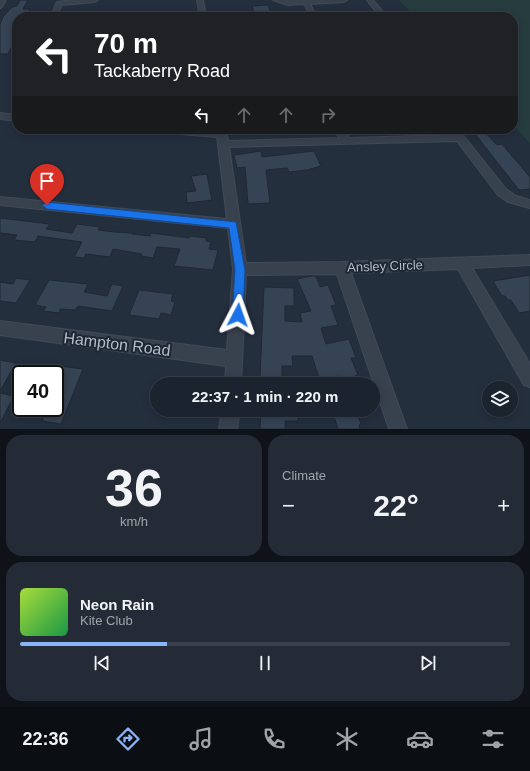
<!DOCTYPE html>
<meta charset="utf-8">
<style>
:root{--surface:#1b232e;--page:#242b36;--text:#f1f3f6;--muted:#a0a4aa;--line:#39404a;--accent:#8ab4f8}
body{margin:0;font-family:Helvetica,sans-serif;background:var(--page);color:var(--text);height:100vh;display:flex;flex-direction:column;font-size:15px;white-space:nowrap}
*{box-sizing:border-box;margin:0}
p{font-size:13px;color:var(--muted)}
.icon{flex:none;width:22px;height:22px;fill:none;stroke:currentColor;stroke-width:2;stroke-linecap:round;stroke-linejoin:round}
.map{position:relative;height:429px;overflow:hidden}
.drawer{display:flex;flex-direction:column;gap:6px;padding:6px;background:#0f1319;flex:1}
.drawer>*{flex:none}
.banner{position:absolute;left:12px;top:12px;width:506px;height:122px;border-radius:16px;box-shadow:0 2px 10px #0003,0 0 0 1px var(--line);background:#202124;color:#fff;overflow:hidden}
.tools{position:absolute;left:482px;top:381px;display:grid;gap:8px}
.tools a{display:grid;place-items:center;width:36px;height:36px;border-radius:50%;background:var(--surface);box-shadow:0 2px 10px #0003,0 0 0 1px var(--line);font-size:20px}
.speed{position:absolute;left:12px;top:365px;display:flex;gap:8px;font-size:20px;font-weight:700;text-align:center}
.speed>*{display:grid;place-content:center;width:52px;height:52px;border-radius:50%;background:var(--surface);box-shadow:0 2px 10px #0003,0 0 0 1px var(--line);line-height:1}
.speed .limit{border:2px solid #111;border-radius:6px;background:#fff;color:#111}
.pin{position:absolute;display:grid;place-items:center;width:34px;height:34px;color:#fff;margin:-41px -17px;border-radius:50% 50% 50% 0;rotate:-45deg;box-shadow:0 0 4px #0007}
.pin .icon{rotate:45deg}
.me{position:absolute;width:44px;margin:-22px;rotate:4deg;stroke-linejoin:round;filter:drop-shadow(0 0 3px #0008)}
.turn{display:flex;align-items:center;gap:14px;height:84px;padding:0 16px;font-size:18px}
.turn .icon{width:52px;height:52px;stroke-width:2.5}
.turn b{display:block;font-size:28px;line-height:34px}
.lanes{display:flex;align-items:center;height:38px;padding:0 16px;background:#0003;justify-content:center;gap:20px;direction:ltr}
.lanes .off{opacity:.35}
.big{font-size:30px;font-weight:700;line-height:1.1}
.drawer .widget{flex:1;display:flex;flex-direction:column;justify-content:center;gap:6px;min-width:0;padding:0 14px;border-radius:16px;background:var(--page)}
.drawer .dial{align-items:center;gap:0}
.dial b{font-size:52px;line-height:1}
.song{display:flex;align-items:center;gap:12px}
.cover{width:48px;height:48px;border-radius:6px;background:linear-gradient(135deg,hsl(80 70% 55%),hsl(140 70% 35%))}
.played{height:4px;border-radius:2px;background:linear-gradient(90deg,var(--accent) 30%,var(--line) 30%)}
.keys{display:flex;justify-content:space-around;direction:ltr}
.heat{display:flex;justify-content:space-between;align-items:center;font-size:22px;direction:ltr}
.drawer .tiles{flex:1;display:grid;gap:6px;grid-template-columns:1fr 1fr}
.widget:last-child{grid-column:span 2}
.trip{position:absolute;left:150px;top:377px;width:230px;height:40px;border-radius:20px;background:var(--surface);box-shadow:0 2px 10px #0003,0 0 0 1px var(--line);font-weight:700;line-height:40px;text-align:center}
.menu{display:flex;height:64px;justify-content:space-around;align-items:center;background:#0b0e12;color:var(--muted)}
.menu .icon{width:28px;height:28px}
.menu .current{color:var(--accent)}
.menu b{font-size:18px;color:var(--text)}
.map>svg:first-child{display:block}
.green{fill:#263c3f}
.building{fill:#364354;stroke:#1f2835}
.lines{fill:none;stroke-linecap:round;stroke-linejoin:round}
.minor-casing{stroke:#414a57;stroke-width:2}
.minor{fill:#38414e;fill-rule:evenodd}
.route{fill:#1a73e8;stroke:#114b97}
.labels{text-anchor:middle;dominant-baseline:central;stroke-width:4;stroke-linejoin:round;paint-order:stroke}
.street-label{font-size:13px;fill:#b4bcc9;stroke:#1d2633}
.near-street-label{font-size:16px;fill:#b4bcc9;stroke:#1d2633}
</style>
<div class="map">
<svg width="530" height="429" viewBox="0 0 530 429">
<rect width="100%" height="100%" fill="#242f3e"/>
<path class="green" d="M399,0H530V143L513,125V17H415Z"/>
<g class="building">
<path d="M20,0H28L23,9H30L27,17H17V27L11,38H16L8,54H0V24L3,17L12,7L17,6Z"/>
<path d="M268,5L273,17H255L252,6Z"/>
<path d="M471,129H482L497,145L502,144L530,177V189L519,190Z"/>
<path d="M261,151L262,157L314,151L321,166L307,170L289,172L287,168L266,170L270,203L248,204L245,167L237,168L234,155Z"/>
<path d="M207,174L212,200L187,203L186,192L196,191L191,176Z"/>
<path d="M0,218L50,224L46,229L72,233L77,224L100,227L98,230L114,232L132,233V234L150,236L151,233L189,238L190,236L206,238V241L211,242L209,249L218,250L213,270L174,266L180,249L157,247L153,258L141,256L142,254L113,249L110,257L86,254L84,258L74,257L82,242L38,236L35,242L14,240L17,235L0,233Z"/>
<path d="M530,275V311L519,313L511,300H508L505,296H502L493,281Z"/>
<path d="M311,276H316L320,287L328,285L336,305L331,306L338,325L321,328L326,344L349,339L356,358H351L358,375L355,376L356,380L342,384L339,376L320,381L312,356H292L293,366H282V377H260L264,287L294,288V306H285V321L302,322L300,313L311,311L297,279Z"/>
<path d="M16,278L30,280L16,303L0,301V282L13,284Z"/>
<path d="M49,280L88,284L84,292L107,296L112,284L123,286L112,311L78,306L75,310L60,309V313L43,311L46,307L35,305Z"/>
<path d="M139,290L173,294L171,301L175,302L171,315L161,313L159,319L129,315Z"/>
<path d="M0,360L16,363L0,391Z"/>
<path d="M43,364L83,369L61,424L42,421L48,408H55V374H31L35,366L42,367Z"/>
<path d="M0,393L14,396L0,423Z"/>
<path d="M261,410H298V421H285V429H260Z"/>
<path d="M332,410H356L361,424L359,425L360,429H338Z"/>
</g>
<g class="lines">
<g class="minor-casing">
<g id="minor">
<path d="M0,0H6L2,7L0,8Z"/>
<path d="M72,0H98L95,2L62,5L58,12L53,11L57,2Z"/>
<path d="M197,0H203L206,17H200Z"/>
<path d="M273,0H347L344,2L310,4L317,17H311L304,4L288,5Z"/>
<path d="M367,0H373L387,17H380Z"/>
<path d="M0,113L17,115V121L0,119Z"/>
<path d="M150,129L216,130V129H226L228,141L339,138L335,129H345L349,138L453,135L448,129H458L506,189L516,196L530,200V208L508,202L498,195L457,141L229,147L246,263L342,262L530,255V265L472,268L530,364V387L524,385L458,269L351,273L407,429H389L337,274L246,275L241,384H225L226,366L0,335V321L227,350L233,269L228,228L0,205V197L227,219L217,137L155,132Z"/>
<path d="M222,410H240L237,429H219Z"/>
</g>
</g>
<use href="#minor" class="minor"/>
</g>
<path class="route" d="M47,202L236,222L245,270L243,315L242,319L238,320L234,319L232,315L235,270L229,228L47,209L42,205Z"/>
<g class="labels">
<g class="street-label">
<text transform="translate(385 266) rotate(-2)">Ansley Circle</text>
</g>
<g class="near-street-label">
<text transform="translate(117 344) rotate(7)">Hampton Road</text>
</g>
</g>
</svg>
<div class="tools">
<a><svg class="icon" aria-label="layers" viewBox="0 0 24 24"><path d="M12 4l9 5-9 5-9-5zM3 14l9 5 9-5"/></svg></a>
</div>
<div class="speed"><div class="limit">40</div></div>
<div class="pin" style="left:47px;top:205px;background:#d93025"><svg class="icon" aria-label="arrive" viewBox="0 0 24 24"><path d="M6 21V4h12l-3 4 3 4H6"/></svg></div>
<svg class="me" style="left:238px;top:315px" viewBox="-20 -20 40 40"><path d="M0-17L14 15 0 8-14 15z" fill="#1a73e8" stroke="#fff" stroke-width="4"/></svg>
<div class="trip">22:37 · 1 min · 220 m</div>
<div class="banner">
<div class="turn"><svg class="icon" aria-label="left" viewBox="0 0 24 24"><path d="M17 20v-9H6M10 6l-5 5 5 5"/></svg><div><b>70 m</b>Tackaberry Road</div></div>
<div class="lanes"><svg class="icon" aria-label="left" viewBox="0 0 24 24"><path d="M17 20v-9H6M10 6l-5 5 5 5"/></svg><svg class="icon off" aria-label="ahead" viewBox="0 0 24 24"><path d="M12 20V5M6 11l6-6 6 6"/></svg><svg class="icon off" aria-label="ahead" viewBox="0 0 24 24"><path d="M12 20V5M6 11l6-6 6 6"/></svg><svg class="icon off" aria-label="right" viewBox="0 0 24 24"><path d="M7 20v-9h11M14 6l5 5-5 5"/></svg></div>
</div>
</div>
<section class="drawer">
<div class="tiles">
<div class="widget dial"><b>36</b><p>km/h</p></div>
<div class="widget"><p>Climate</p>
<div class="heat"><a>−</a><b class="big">22°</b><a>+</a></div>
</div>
<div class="widget">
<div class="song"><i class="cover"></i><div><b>Neon Rain</b><p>Kite Club</p></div></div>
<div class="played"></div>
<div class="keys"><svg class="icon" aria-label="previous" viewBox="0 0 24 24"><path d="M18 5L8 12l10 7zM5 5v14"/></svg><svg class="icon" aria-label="pause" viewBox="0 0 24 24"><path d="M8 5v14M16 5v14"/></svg><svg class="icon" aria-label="next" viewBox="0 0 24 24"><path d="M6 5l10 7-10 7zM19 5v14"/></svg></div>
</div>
</div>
</section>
<nav class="menu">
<b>22:36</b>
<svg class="icon current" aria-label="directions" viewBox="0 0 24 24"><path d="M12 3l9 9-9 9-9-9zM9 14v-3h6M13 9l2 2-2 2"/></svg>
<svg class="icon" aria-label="music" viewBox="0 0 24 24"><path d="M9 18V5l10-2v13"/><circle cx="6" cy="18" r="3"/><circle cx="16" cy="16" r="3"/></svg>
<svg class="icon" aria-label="phone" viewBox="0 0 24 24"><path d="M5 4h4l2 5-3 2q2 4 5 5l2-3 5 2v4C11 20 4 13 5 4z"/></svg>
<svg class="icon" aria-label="climate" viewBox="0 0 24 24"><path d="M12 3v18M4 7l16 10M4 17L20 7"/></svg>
<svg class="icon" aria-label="car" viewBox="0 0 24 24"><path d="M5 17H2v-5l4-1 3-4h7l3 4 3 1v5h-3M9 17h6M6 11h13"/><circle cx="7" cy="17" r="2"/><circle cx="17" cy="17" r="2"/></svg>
<svg class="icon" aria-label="filters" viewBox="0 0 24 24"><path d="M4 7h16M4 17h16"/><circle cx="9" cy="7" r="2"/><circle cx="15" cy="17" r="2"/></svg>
</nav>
